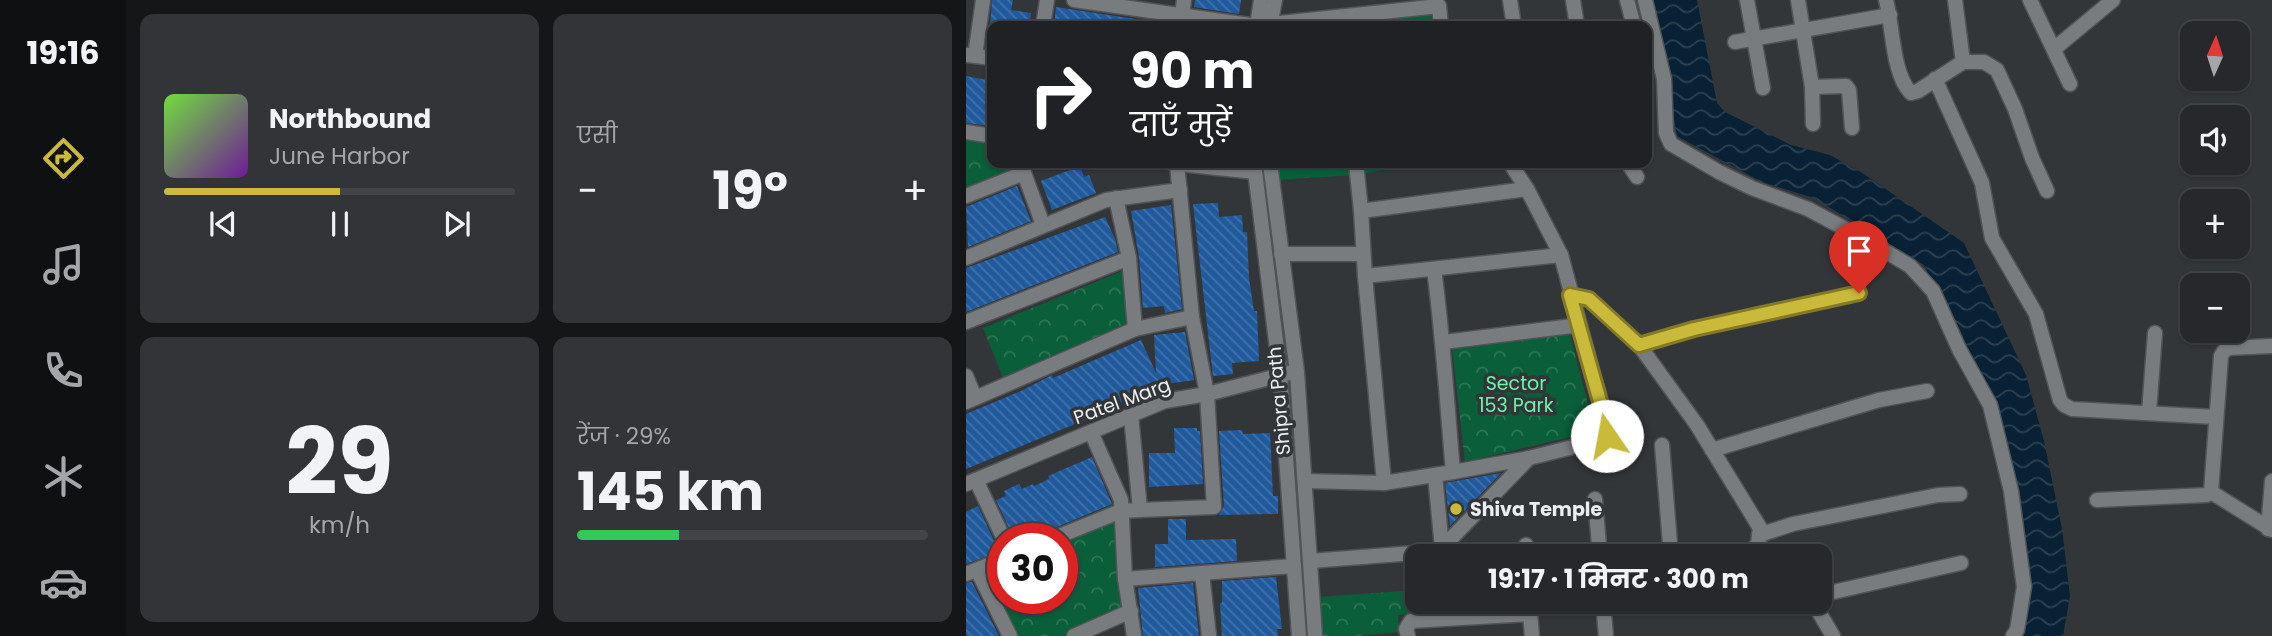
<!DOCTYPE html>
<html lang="hi">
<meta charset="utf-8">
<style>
:root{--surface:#26282b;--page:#323437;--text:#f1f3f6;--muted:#a4a6a9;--line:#424447;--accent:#c9ba3a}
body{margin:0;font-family:Poppins,"Noto Sans Devanagari",sans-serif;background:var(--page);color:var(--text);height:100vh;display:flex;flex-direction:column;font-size:26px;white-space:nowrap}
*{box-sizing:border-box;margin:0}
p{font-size:23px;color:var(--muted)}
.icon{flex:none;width:38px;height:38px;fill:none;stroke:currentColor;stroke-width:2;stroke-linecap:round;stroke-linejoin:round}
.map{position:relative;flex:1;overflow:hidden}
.side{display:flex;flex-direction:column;gap:14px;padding:14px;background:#151618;width:840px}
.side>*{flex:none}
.top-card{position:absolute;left:21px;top:21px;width:665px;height:147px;border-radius:14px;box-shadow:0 2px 5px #0004,0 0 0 2px var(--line);background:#202124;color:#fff;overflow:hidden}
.needle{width:46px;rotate:3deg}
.tools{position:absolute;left:1214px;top:21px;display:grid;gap:14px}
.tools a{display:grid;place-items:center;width:70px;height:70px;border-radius:14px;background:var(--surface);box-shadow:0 2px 5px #0004,0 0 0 2px var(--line);font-size:35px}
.speed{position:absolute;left:21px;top:523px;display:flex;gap:14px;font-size:35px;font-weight:700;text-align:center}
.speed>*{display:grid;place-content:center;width:91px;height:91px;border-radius:50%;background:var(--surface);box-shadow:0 2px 5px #0004,0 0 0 2px var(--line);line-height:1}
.speed .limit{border:10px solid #d22;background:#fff;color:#111}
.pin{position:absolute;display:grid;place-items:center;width:60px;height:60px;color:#fff;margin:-72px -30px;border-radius:50% 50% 50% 0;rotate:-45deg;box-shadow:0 0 7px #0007}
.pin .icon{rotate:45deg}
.me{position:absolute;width:77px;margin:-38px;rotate:348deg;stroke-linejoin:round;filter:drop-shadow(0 0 5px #0008)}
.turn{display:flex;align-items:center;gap:24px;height:147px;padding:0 28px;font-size:32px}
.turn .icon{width:91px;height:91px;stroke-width:2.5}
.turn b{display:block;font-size:49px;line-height:60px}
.big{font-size:52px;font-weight:700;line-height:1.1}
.side .widget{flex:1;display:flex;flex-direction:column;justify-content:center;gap:10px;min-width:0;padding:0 24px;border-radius:14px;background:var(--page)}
.side .dial{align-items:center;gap:0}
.dial b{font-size:91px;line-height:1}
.song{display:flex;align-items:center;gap:21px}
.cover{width:84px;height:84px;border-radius:10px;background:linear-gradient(135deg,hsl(100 70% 55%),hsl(280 70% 35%))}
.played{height:7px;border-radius:4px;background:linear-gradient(90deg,var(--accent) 50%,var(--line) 50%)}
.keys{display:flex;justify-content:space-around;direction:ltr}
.heat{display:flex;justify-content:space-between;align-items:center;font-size:38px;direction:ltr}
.charge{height:10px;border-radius:5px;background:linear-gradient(90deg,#34c759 29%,var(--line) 0)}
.side .tiles{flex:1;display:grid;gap:14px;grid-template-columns:repeat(2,1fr)}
.trip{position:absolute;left:439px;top:544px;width:427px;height:70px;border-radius:14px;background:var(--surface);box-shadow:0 2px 5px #0004,0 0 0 2px var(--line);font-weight:700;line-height:70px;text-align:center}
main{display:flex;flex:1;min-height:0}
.dock{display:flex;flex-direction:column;width:126px;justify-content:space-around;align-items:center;background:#0f1011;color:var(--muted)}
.dock .icon{width:49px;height:49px}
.dock .current{color:var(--accent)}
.dock b{font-size:32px;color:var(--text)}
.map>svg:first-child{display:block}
.forest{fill:url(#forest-crowns)}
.water{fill:url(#water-waves)}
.building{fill:url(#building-back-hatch)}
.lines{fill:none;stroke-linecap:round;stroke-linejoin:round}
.minor-casing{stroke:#515356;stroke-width:17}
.minor{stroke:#797c7f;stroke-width:14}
.route-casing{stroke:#837926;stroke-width:18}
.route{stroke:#c9ba3a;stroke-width:12}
.poi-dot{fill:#c9ba3a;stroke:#333639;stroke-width:2.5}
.labels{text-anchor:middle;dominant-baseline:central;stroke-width:7;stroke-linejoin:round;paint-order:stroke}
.park-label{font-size:19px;fill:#71f2ac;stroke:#333639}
.street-label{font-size:19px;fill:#ebedef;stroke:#333639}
.poi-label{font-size:19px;font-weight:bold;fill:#ebedef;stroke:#333639;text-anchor:start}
</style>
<main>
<nav class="dock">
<b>19:16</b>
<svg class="icon current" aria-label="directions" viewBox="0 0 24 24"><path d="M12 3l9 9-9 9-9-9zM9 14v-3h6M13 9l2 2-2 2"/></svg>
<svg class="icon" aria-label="music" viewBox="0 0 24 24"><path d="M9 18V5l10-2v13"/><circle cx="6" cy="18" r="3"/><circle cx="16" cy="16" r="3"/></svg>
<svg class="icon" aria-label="phone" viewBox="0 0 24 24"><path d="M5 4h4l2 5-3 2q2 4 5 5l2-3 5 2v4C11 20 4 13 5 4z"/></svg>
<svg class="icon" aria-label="climate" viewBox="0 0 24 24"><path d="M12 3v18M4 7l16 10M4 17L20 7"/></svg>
<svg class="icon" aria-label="car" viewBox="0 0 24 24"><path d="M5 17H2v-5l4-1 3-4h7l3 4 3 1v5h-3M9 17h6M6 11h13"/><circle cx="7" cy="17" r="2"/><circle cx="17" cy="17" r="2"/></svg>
</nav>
<section class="side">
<div class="tiles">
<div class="widget">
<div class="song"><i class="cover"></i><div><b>Northbound</b><p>June Harbor</p></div></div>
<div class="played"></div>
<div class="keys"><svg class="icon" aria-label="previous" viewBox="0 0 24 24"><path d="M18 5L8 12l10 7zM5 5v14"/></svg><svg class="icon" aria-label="pause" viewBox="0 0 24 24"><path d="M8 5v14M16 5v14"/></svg><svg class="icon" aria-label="next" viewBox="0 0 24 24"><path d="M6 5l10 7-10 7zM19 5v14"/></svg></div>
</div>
<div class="widget"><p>एसी</p>
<div class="heat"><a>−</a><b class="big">19°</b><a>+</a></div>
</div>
<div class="widget dial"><b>29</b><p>km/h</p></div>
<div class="widget"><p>रेंज · 29%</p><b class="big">145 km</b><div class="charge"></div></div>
</div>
</section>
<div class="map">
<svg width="1306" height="636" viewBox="0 0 1306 636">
<defs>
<pattern id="forest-crowns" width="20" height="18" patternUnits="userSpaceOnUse" patternTransform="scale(1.75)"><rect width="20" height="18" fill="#0a5e39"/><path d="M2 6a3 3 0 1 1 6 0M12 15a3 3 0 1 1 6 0" fill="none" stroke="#2e7556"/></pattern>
<pattern id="water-waves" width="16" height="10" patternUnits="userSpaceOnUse" patternTransform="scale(1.75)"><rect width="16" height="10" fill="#082134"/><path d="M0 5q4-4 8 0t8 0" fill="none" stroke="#2c4252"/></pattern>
<pattern id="building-back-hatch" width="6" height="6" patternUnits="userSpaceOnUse" patternTransform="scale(1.75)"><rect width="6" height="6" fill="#215a9c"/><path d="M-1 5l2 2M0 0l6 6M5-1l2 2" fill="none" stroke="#4172aa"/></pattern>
</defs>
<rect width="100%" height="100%" fill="#333639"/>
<g class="forest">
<path d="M464,12L466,26H292Z"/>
<path d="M0,132L26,136V163H51V174L0,195Z"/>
<path d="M244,163H440V165L391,175L306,180L244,168Z"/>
<path d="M157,271L161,327L38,380L17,328Z"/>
<path d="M603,331L629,431L499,462L486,347Z"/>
<path d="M155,500L165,611L108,636H44L11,570L37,557V598H96V539H74Z"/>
<path d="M451,590L452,602H461L462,612L432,615L433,632L391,636H356L351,597Z"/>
</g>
<path class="water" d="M685,0H731L751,103L759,112L825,145L864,155L898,174L998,243L1060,375L1078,441L1096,529L1104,596L1097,636H1049L1058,584L1019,389L958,265L848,198L796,182L711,136L698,60Z"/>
<g class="building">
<path d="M26,0H47L45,10L65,13L63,26H24Z"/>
<path d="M229,0H275L273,14L228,7Z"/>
<path d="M90,7L182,21V26H88Z"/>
<path d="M0,76L26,81V126L0,123Z"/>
<path d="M114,166L118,177L123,175L130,193L86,210L75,181Z"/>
<path d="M51,186L65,221L2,247L0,207Z"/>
<path d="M252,203L253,217L276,215L277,232H281L283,278L288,311H291L293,361L266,363L267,374L247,376L227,204Z"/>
<path d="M205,205L216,309L199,313L198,306L177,308L173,257L165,211Z"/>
<path d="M139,217L149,239L152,252L0,312V268Z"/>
<path d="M219,332L228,380L193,385L194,388L159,402L158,401L109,424L0,469V414L55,391L86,375L87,378L175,340L190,373L188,335Z"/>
<path d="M208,428H231V431H234L237,484L183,487V453H209Z"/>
<path d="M276,430L277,434L304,433L307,496H312V514L253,515L258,506L253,431Z"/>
<path d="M126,457L146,504L62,539H48L30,500L40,496L38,491L53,484L56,489L67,484L68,486L83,479L82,476Z"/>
<path d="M535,473L484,526L479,483Z"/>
<path d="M12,506L29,543L37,550L0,564V512Z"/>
<path d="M202,519H220V540L270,539L271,561L189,567V544H202Z"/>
<path d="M310,577L316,629H311L312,636H256L254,603H256V581Z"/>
<path d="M6,582L33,636H0V583Z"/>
<path d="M227,583L233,636H177L172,588Z"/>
</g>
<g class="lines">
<g class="minor-casing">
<g id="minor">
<path d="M108,0L291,26"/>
<path d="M544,0L548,26"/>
<path d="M607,0L611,26"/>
<path d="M661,0L668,26"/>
<path d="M679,0L698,79L700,133L705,144L753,172L786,188L842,209L902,241L944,266L967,291L993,349L1024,405L1045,491L1058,587L1051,630L1047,636"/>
<path d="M781,0L797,88"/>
<path d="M832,0L846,87L880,86L883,90L886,128"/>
<path d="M920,0C927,26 926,74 945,93L952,91L997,62H1018L1031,70L1049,109L1066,158L1081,191"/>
<path d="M989,0L997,62"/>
<path d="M1064,0L1104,84"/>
<path d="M216,15L218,0"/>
<path d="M304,24L473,6L475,26"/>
<path d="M77,26L81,0"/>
<path d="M291,26L295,0"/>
<path d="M304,26L309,0"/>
<path d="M769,42L924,15"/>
<path d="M1088,49L1147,0"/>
<path d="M1,55L26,58"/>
<path d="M9,56L17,0"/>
<path d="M969,79L1016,183L1026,238L1070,314L1094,400L1098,405L1106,409L1250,417"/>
<path d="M846,87L847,124"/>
<path d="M0,132L26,136"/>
<path d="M205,163L289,172"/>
<path d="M288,163L314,374L333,636"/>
<path d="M304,163L331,372L349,636"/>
<path d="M390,163L395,211L399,276L595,255L561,189L544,163"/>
<path d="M662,163L671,177"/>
<path d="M58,173L77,225"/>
<path d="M0,196L58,173L56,163"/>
<path d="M395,211L561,189"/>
<path d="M315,254H396"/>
<path d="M0,258L140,200L214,190"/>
<path d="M399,276L418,483"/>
<path d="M604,295L623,299L673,345L731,425L794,528L792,544L780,556"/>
<path d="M0,322L163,258"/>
<path d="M169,329L226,317"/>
<path d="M478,342L614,325"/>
<path d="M673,345L728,329L893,293"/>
<path d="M1305,346L1263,348L1258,351L1255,356L1245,492L1306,530"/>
<path d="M0,376L9,398"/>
<path d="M0,402L169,329L163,258L150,198"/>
<path d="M1183,412L1189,333"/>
<path d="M125,432L155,500L159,579L168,636"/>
<path d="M696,445L705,556"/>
<path d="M746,450L913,400L961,391"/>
<path d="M487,472L563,458L635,440L641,436L639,419L595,255"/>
<path d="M469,475L476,548"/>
<path d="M10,480L38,539"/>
<path d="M339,481L418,483L487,472C481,404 477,336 468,269"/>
<path d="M0,484L199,401L241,394L323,373"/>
<path d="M629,499L634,556"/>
<path d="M1131,500L1241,495L1245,492"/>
<path d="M174,510L248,507L241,394L226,317L211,164"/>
<path d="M1302,529L1306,481"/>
<path d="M793,535L827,524L972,495L994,494"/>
<path d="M86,539L155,511L174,510L165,415"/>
<path d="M792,544L806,556"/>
<path d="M560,545L561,556"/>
<path d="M344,561L461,552L476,548L563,458"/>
<path d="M11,570L44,636"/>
<path d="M236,573L328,566"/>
<path d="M0,574L37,559"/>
<path d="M159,579L236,573L243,636"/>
<path d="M854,595L995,563"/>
<path d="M563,602L566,636"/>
<path d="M637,602L640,636"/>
<path d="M847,602L867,636"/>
<path d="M108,636L165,611"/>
<path d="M442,636L440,629L445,621L565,614"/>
</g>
</g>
<use href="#minor" class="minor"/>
</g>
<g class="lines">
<g class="route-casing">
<path id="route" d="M641,436L639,419L604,295L623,299L673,345L728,329L893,293"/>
</g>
<use href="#route" class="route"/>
</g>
<circle class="poi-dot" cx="490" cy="509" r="7"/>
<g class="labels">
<g class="park-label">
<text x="550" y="383">Sector<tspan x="550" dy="22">153 Park</tspan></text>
</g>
<g class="street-label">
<text transform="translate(156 401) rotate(-20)">Patel Marg</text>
<text transform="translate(313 401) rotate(-95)">Shipra Path</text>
</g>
<g class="poi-label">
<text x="504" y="509">Shiva Temple</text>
</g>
</g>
</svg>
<div class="tools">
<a><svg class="needle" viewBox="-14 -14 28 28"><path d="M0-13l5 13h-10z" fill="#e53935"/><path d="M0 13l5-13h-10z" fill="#a4a6a9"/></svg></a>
<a><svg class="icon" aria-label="sound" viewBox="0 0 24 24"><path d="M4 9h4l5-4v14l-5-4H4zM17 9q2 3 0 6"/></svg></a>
<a>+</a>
<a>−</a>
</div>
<div class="speed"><div class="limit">30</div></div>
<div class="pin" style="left:893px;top:293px;background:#d93025"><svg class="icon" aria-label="arrive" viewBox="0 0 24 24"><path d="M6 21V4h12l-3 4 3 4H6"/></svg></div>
<svg class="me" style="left:641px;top:436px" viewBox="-20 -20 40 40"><circle r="19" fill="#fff"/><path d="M0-13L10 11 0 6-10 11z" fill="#c9ba3a"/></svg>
<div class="trip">19:17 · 1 मिनट · 300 m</div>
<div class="top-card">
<div class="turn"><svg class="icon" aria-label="right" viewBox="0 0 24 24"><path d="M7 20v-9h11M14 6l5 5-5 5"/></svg><div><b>90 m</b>दाएँ मुड़ें</div></div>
</div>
</div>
</main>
